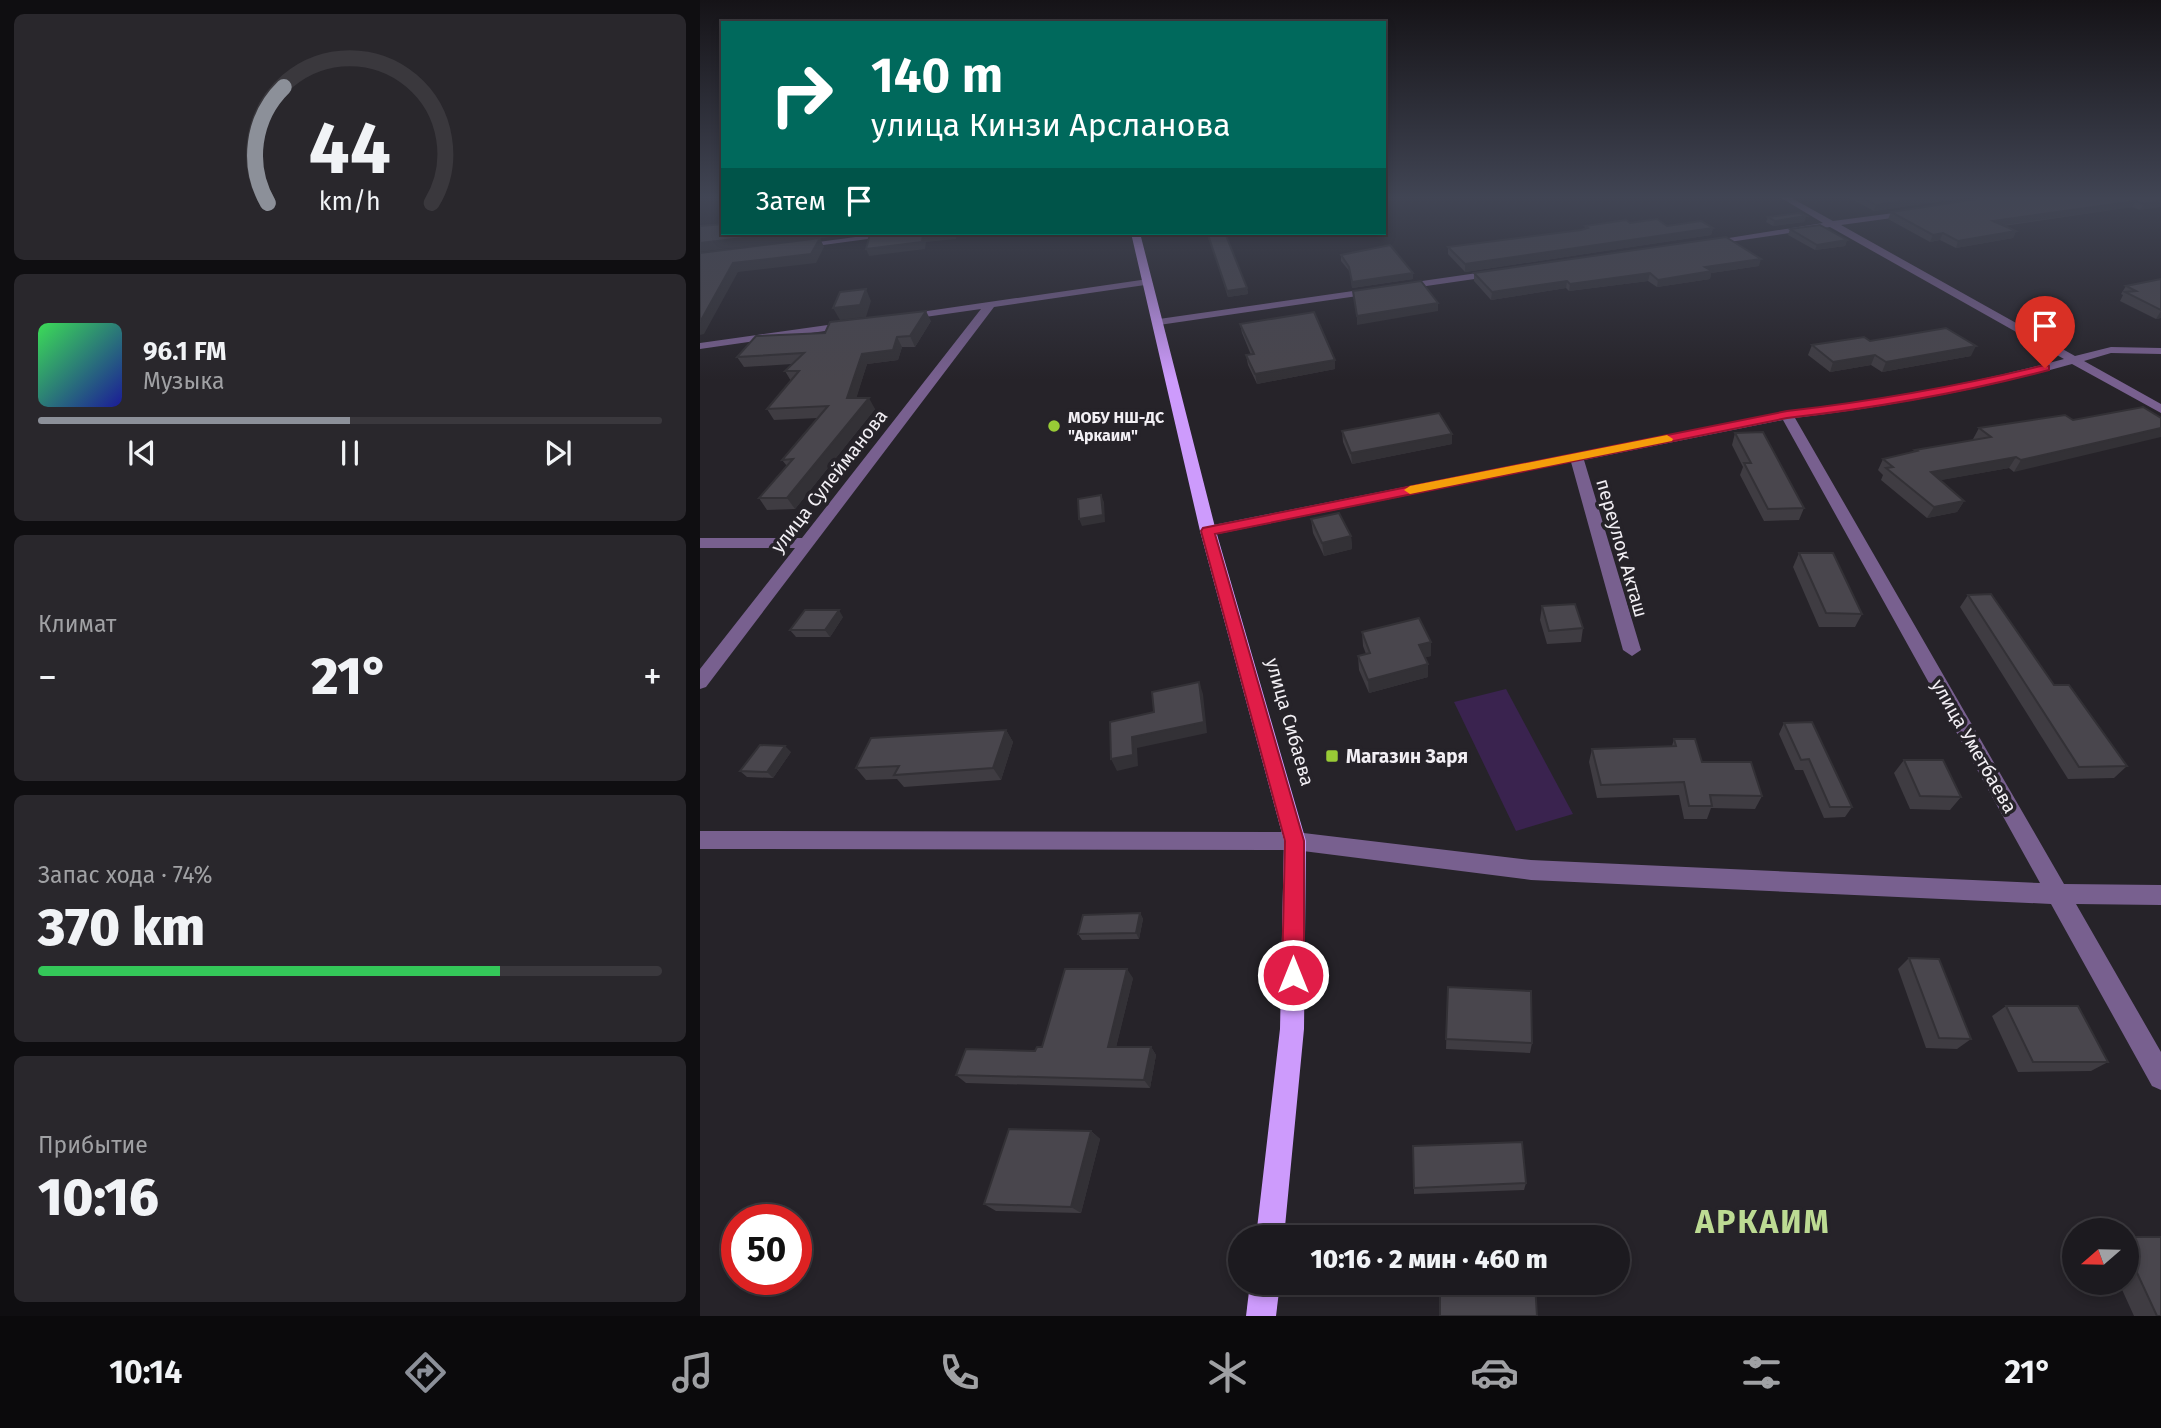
<!DOCTYPE html>
<html lang="ru">
<meta charset="utf-8">
<style>
:root{--surface:#1c1a1f;--page:#29272c;--text:#f1f3f6;--muted:#a0a1a4;--line:#3a383d;--accent:#8c9099}
body{margin:0;font-family:"Fira Sans",sans-serif;background:var(--page);color:var(--text);height:100vh;display:flex;flex-direction:column;font-size:26px;white-space:nowrap}
*{box-sizing:border-box;margin:0}
p{font-size:23px;color:var(--muted)}
.icon{flex:none;width:38px;height:38px;fill:none;stroke:currentColor;stroke-width:2;stroke-linecap:round;stroke-linejoin:round}
.map{position:relative;flex:1;overflow:hidden}
.details{display:flex;flex-direction:column;gap:14px;padding:14px;background:#0f0e11;width:700px}
.details>*{flex:none}
.hud{position:absolute;left:21px;top:21px;width:665px;height:214px;border-radius:0px;box-shadow:0 4px 10px #0003,0 0 0 2px var(--line);background:#00695c;color:#fff;overflow:hidden}
.needle{width:46px;rotate:250deg}
.controls{position:absolute;left:1362px;top:1218px;display:grid;gap:14px}
.controls a{display:grid;place-items:center;width:77px;height:77px;border-radius:50%;background:var(--surface);box-shadow:0 4px 10px #0003,0 0 0 2px var(--line);font-size:35px}
.speed{position:absolute;left:21px;top:1204px;display:flex;gap:14px;font-size:35px;font-weight:700;text-align:center}
.speed>*{display:grid;place-content:center;width:91px;height:91px;border-radius:50%;background:var(--surface);box-shadow:0 4px 10px #0003,0 0 0 2px var(--line);line-height:1}
.speed .limit{border:10px solid #d22;background:#fff;color:#111}
.pin{position:absolute;display:grid;place-items:center;width:60px;height:60px;color:#fff;margin:-72px -30px;border-radius:50% 50% 50% 0;rotate:-45deg;box-shadow:0 0 7px #0007}
.pin .icon{rotate:45deg}
.me{position:absolute;width:77px;margin:-38px;rotate:0deg;stroke-linejoin:round;filter:drop-shadow(0 0 5px #0008)}
.turn{display:flex;align-items:center;gap:24px;height:147px;padding:0 35px;font-size:32px}
.turn .icon{width:91px;height:91px;stroke-width:2.5}
.turn b{display:block;font-size:49px;line-height:60px}
.then{display:flex;align-items:center;height:66px;padding:0 35px;background:#0003;gap:14px;font-size:26px}
.big{font-size:52px;font-weight:800;line-height:1.1}
.details .tile{flex:1;display:flex;flex-direction:column;justify-content:center;gap:10px;min-width:0;padding:0 24px;border-radius:10px;background:var(--page)}
.details .dial{align-items:center;gap:0}
.dial svg{height:182px;overflow:visible;fill:none;stroke:var(--line);stroke-width:7;stroke-linecap:round;text-anchor:middle}
.dial text{fill:var(--text);stroke:none}
.song{display:flex;align-items:center;gap:21px}
.cover{width:84px;height:84px;border-radius:10px;background:linear-gradient(135deg,hsl(130 70% 55%),hsl(240 70% 35%))}
.played{height:7px;border-radius:4px;background:linear-gradient(90deg,var(--accent) 50%,var(--line) 50%)}
.keys{display:flex;justify-content:space-around;direction:ltr}
.heat{display:flex;justify-content:space-between;align-items:center;font-size:38px;direction:ltr}
.charge{height:10px;border-radius:5px;background:linear-gradient(90deg,#34c759 74%,var(--line) 0)}
.trip{position:absolute;left:528px;top:1225px;width:402px;height:70px;border-radius:35px;background:var(--surface);box-shadow:0 4px 10px #0003,0 0 0 2px var(--line);font-weight:800;line-height:70px;text-align:center}
.tabs{display:flex;height:112px;justify-content:space-around;align-items:center;background:#0b0a0c;color:var(--muted)}
.tabs .icon{width:49px;height:49px}
.tabs .current{color:var(--accent)}
.tabs b{font-size:32px;color:var(--text)}
main{display:flex;flex:1;min-height:0}
.map>svg:first-child{display:block}
.green{fill:#3a234f}
.lines{fill:none;stroke-linecap:round;stroke-linejoin:round}
.minor{fill:#78608f;fill-rule:evenodd}
.major{fill:#cd9bfc;fill-rule:evenodd}
.wall{fill:#3f3c42}
.shaded-wall{fill:#333136}
.building{fill:#49464d;stroke:#333136;stroke-width:2}
.route{fill:#e11d48;stroke:#92132f;stroke-width:2}
.slow{fill:#f59e0b}
.poi-dot{fill:#99cb36;stroke:#262329;stroke-width:2.5}
.labels{text-anchor:middle;dominant-baseline:central;stroke-width:7;stroke-linejoin:round;paint-order:stroke}
.far-poi-label{font-size:16px;font-weight:bold;fill:#f2eff4;stroke:#262329;text-anchor:start}
.street-label{font-size:19px;fill:#f2eff4;stroke:#262329}
.poi-label{font-size:19px;font-weight:bold;fill:#f2eff4;stroke:#262329;text-anchor:start}
.near-district-label{font-size:32px;font-weight:bold;letter-spacing:2px;fill:#bddb93;stroke:#262329}
</style>
<main>
<section class="details">
<div class="tile dial"><svg viewBox="0 0 100 80">
<path d="M14 69A42 42 0 1 1 86 69"/>
<path d="M14 69A42 42 0 0 1 21 18" stroke="#8c9099"/>
<text x="50" y="56" font-size="32" font-weight="700">44</text>
<text x="50" y="72" font-size="11">km/h</text>
</svg></div>
<div class="tile">
<div class="song"><i class="cover"></i><div><b>96.1 FM</b><p>Музыка</p></div></div>
<div class="played"></div>
<div class="keys"><svg class="icon" aria-label="previous" viewBox="0 0 24 24"><path d="M18 5L8 12l10 7zM5 5v14"/></svg><svg class="icon" aria-label="pause" viewBox="0 0 24 24"><path d="M8 5v14M16 5v14"/></svg><svg class="icon" aria-label="next" viewBox="0 0 24 24"><path d="M6 5l10 7-10 7zM19 5v14"/></svg></div>
</div>
<div class="tile"><p>Климат</p>
<div class="heat"><a>−</a><b class="big">21°</b><a>+</a></div>
</div>
<div class="tile"><p>Запас хода · 74%</p><b class="big">370 km</b><div class="charge"></div></div>
<div class="tile"><p>Прибытие</p><b class="big">10:16</b></div>
</section>
<div class="map">
<svg width="1461" height="1316" viewBox="0 0 1461 1316">
<rect width="100%" height="100%" fill="#262329"/>
<path class="green" d="M806,689L873,814L816,831L754,702Z"/>
<g class="lines">
<g class="minor">
<path d="M1078,196H1088L1133,221L1217,210L1214,215L1141,225L1375,356L1411,347L1461,348V354L1411,353L1384,361L1461,404V413L1372,364C1279,390 1191,406 1095,418L1364,884L1461,885V905L1376,904L1461,1052V1090L1452,1086L1351,904L831,880L595,850L0,849V831L595,832L831,860L1340,883L1083,420L884,460L941,650L932,656L923,650L871,462L508,536L500,531L508,526L1087,411C1181,400 1272,384 1364,359L1130,227L1009,245L1004,242L1123,223Z"/>
<path d="M185,233H212L101,248L96,245Z"/>
<path d="M798,270L803,273L802,275L459,325L454,322L459,319Z"/>
<path d="M448,279L452,280V284L294,307L6,687L0,689V669L95,548H0V538H102L281,309L204,320L199,317L200,315Z"/>
<path d="M149,322L153,323V327L0,349V343Z"/>
</g>
<g class="major">
<path d="M431,233H440L516,531L606,841L604,1029L584,1237H556L580,1029L584,841L500,531Z"/>
<path d="M550,1283H580L576,1316H546Z"/>
</g>
</g>
<g class="wall">
<path d="M1146,196H1277L1174,211Z"/>
<path d="M1461,196L1440,210L1432,207L1303,226L1316,231L1313,238L1256,248L1240,240L1230,242L1188,219L1191,212Z"/>
<path d="M1106,216L1104,222L1073,226L1066,222L1068,217Z"/>
<path d="M930,223L1013,228L1011,235L765,272L748,254V247L885,229V226Z"/>
<path d="M1090,229L1147,240L1145,246L1115,250L1088,235Z"/>
<path d="M508,235L547,288L548,294L528,297Z"/>
<path d="M641,255L713,273V279L652,288L650,272L641,261Z"/>
<path d="M1059,266L1011,273L1010,279L957,287L948,281L869,291L866,288L791,300L774,281V273Z"/>
<path d="M1461,279V318L1456,319L1420,301L1423,295L1421,294L1426,286Z"/>
<path d="M231,321L215,347H202L198,360L167,364L156,398L175,409L95,509L67,510L59,498L87,466L82,460L118,418L74,420L67,409L91,381L85,371L92,364L44,367L37,357L125,333Z"/>
<path d="M540,324L635,369L557,384L548,365L546,355H551L542,333Z"/>
<path d="M1170,341L1271,356L1182,372L1171,365L1130,372L1108,355L1112,345Z"/>
<path d="M1365,415L1314,472L1309,468L1240,480L1264,501L1257,512L1227,518L1181,480L1183,475L1178,470L1183,459L1214,452L1215,450L1274,440L1273,439L1279,428Z"/>
<path d="M642,431L752,444L652,464L643,442Z"/>
<path d="M1035,433L1104,508L1099,520L1064,521L1040,475L1043,467L1032,445Z"/>
<path d="M611,519L651,536L652,549L624,556L613,533Z"/>
<path d="M1099,553L1162,614L1155,627H1119L1093,567Z"/>
<path d="M1268,595L1354,685L1427,766L1414,778L1368,779L1260,607Z"/>
<path d="M842,606L883,628L881,642L847,644L840,620Z"/>
<path d="M143,617L130,637H96L90,630Z"/>
<path d="M662,632L731,656L725,657L728,664V677L669,693L659,670L658,656L666,654L663,646Z"/>
<path d="M1084,723L1152,807L1145,817L1124,818L1103,770H1095L1079,734Z"/>
<path d="M306,730L313,742L301,780L204,787L197,779L166,780L156,768Z"/>
<path d="M974,739L1002,762L1062,796L1055,809L1011,808L1007,819H984L979,795L897,798L889,762L892,749L972,746Z"/>
<path d="M91,752L73,778L47,777L40,771Z"/>
<path d="M1204,760L1261,797L1250,810L1210,809L1194,773Z"/>
<path d="M440,913L443,919L439,939L382,940L378,934Z"/>
<path d="M1209,958L1271,1039L1257,1049L1226,1048L1198,969Z"/>
<path d="M433,978L416,1047H451L456,1055L450,1088L266,1083L256,1075L335,1051L342,1047Z"/>
<path d="M748,987L832,1043L830,1053L746,1049Z"/>
<path d="M1306,1006L1408,1062L1391,1071L1318,1072L1292,1016Z"/>
<path d="M391,1131L400,1139L381,1213L296,1211L284,1204Z"/>
<path d="M826,1183L824,1190L714,1194V1188Z"/>
<path d="M1426,1237L1461,1316H1434L1419,1283H1426Z"/>
</g>
<g class="shaded-wall">
<path d="M1237,196H1277L1174,211L1176,205Z"/>
<path d="M1436,201L1432,207L1290,227L1293,221Z"/>
<path d="M1461,201V207L1440,210L1444,204Z"/>
<path d="M1106,216L1104,222L1073,226L1075,221Z"/>
<path d="M1013,228L1011,235L765,272V264Z"/>
<path d="M1316,231L1313,238L1256,248L1258,241Z"/>
<path d="M86,233H132L130,237L0,252V243Z"/>
<path d="M246,233H257L256,239L226,242L225,249L169,256L166,249L223,235Z"/>
<path d="M1243,233L1240,240L1230,242L1233,235Z"/>
<path d="M120,238L124,247L116,263L38,272L4,334L0,335V322L33,263Z"/>
<path d="M1147,240L1145,246L1115,250L1117,245Z"/>
<path d="M1061,259L1059,266L1011,273L1010,279L957,287L958,280L1005,267Z"/>
<path d="M713,273V279L652,288V282Z"/>
<path d="M950,273L948,281L869,291L870,284Z"/>
<path d="M867,281L866,288L791,300L792,292Z"/>
<path d="M547,288L548,294L528,297L527,291Z"/>
<path d="M166,289L171,301L166,317L140,320L133,308Z"/>
<path d="M738,303V311L657,325V316Z"/>
<path d="M226,311L231,321L215,347L210,336Z"/>
<path d="M1461,311V318L1456,319Z"/>
<path d="M197,337L202,347L198,360L167,364L153,409L147,398L162,354Z"/>
<path d="M1276,346L1271,356L1182,372L1186,362Z"/>
<path d="M1175,355L1171,365L1130,372L1133,362Z"/>
<path d="M635,360V369L557,384L555,374Z"/>
<path d="M169,398L175,409L95,509L87,498Z"/>
<path d="M1461,428V437L1314,472L1321,460Z"/>
<path d="M752,434V444L652,464L651,453Z"/>
<path d="M1316,457L1309,468L1225,483L1231,472Z"/>
<path d="M401,495L404,502L405,522L382,526L379,519Z"/>
<path d="M1264,501L1257,512L1227,518L1234,507Z"/>
<path d="M651,536L652,549L624,556L622,543Z"/>
<path d="M139,610L143,617L130,637L125,630Z"/>
<path d="M731,642V656L720,659L719,645Z"/>
<path d="M728,664V677L669,693L668,680Z"/>
<path d="M499,682L503,694L507,733L437,748L438,766L417,771L411,759L432,737Z"/>
<path d="M306,730L313,742L301,780L293,768Z"/>
<path d="M85,746L91,752L73,778L67,772Z"/>
<path d="M440,913L443,919L439,939L436,933Z"/>
<path d="M427,969L433,978L414,1056L408,1047Z"/>
<path d="M451,1047L456,1055L450,1088L444,1080Z"/>
<path d="M391,1131L400,1139L381,1213L371,1207Z"/>
</g>
<g class="building">
<path d="M1160,196H1237L1176,205Z"/>
<path d="M1297,196H1461V201L1444,204L1436,201L1293,221L1316,231L1258,241L1243,233L1233,235L1191,212Z"/>
<path d="M1099,213L1106,216L1075,221L1068,217Z"/>
<path d="M957,219L967,226L1001,221L1013,228L765,264L748,247L881,230L888,228L885,226L926,220L930,223Z"/>
<path d="M23,224V233H86L0,243V226Z"/>
<path d="M1120,225L1147,240L1117,245L1090,229Z"/>
<path d="M175,233H246L223,235L222,242L166,249L170,234Z"/>
<path d="M513,233H525L547,288L527,291L508,235Z"/>
<path d="M1026,237L1061,259L1005,267L1012,271L958,280L950,273L870,284L867,281L792,292L774,273Z"/>
<path d="M120,238L111,254L33,263L0,322V253Z"/>
<path d="M690,245L713,273L652,282L649,267L641,255Z"/>
<path d="M1461,279V310L1425,292L1436,291L1426,286Z"/>
<path d="M721,281L738,303L657,316L653,291Z"/>
<path d="M166,289L160,305L133,308L140,292Z"/>
<path d="M226,311L210,336L197,337L193,350L162,354L147,398H169L87,498H59L93,459L82,460L128,406L67,409L99,371H85L104,353L37,357L56,336L125,333L130,322Z"/>
<path d="M614,312L635,360L555,374L546,355L554,354L540,324Z"/>
<path d="M1246,328L1276,346L1186,362L1175,355L1133,362L1112,345L1164,337L1170,341Z"/>
<path d="M1443,407L1461,418V428L1321,460L1316,457L1231,472L1264,501L1234,507L1186,468L1193,467L1183,459L1217,451L1215,450L1291,437L1279,428L1365,415L1373,420Z"/>
<path d="M739,413L752,434L651,453L642,431Z"/>
<path d="M1063,432L1104,508L1068,509L1044,463H1051L1035,433Z"/>
<path d="M401,495L403,515L379,519L378,499Z"/>
<path d="M639,513L651,536L622,543L611,519Z"/>
<path d="M1099,553H1133L1162,614L1126,613Z"/>
<path d="M1291,594L1354,685H1369L1427,766L1379,767L1268,595Z"/>
<path d="M875,604L883,628L849,631L842,606Z"/>
<path d="M105,610H139L125,630H90Z"/>
<path d="M719,618L731,642L719,645L728,664L668,680L658,656L670,653L662,632Z"/>
<path d="M499,682L504,722L432,737L433,755L411,759L410,722L454,712L452,692Z"/>
<path d="M1112,722L1152,807H1130L1109,759L1101,760L1084,723Z"/>
<path d="M306,730L293,768L194,775L199,766L156,768L171,738Z"/>
<path d="M974,739H995L1002,762H1051L1062,796L1010,795L1012,806H989L984,782L901,785L892,749L976,746Z"/>
<path d="M60,745L85,746L67,772L40,771Z"/>
<path d="M1204,760H1243L1261,797L1220,796Z"/>
<path d="M440,913L436,933L378,934L383,915Z"/>
<path d="M1209,958L1239,959L1271,1039L1239,1038Z"/>
<path d="M365,969H427L408,1047H451L444,1080L256,1075L266,1049L335,1051L337,1047H342Z"/>
<path d="M748,987L831,991L832,1043L746,1039Z"/>
<path d="M1306,1006H1378L1408,1062H1333Z"/>
<path d="M309,1129L391,1131L371,1207L284,1204Z"/>
<path d="M822,1142L826,1183L714,1188L713,1146Z"/>
<path d="M1426,1237H1461V1316H1457L1426,1249Z"/>
<path d="M740,1283H835L837,1316H740Z"/>
</g>
<linearGradient id="sky" x2="0" y2="1"><stop stop-color="#151317"/><stop offset="0.52" stop-color="#414554"/><stop offset="1" stop-color="#414554" stop-opacity="0"/></linearGradient>
<rect width="1461" height="380" fill="url(#sky)"/>
<path class="route" d="M1345,365L1349,366V370C1262,393 1176,408 1087,418L515,534L604,841V975L601,983L593,986L585,983L582,975L585,841L501,531L503,528L1087,411C1174,401 1259,386 1345,365Z"/>
<path class="slow" d="M967,435L973,439L972,441L710,494L704,490L710,486Z"/>
<g class="poi-dot">
<circle cx="354" cy="426" r="7"/>
<rect x="625" y="749" width="14" height="14" rx="3.5"/>
</g>
<g class="labels">
<g class="far-poi-label">
<text x="368" y="417">МОБУ НШ-ДС<tspan x="368" dy="18">"Аркаим"</tspan></text>
</g>
<g class="street-label">
<text transform="translate(129 481) rotate(-52)">улица Сулейманова</text>
<text transform="translate(922 548) rotate(74)">переулок Акташ</text>
<text transform="translate(590 722) rotate(74)">улица Сибаева</text>
<text transform="translate(1274 746) rotate(60)">улица Уметбаева</text>
</g>
<g class="poi-label">
<text x="646" y="756">Магазин Заря</text>
</g>
<g class="near-district-label">
<text x="1063" y="1222">АРКАИМ</text>
</g>
</g>
</svg>
<div class="controls">
<a><svg class="needle" viewBox="-14 -14 28 28"><path d="M0-13l5 13h-10z" fill="#e53935"/><path d="M0 13l5-13h-10z" fill="#a0a1a4"/></svg></a>
</div>
<div class="speed"><div class="limit">50</div></div>
<div class="pin" style="left:1345px;top:368px;background:#d93025"><svg class="icon" aria-label="arrive" viewBox="0 0 24 24"><path d="M6 21V4h12l-3 4 3 4H6"/></svg></div>
<svg class="me" style="left:593px;top:975px" viewBox="-20 -20 40 40"><circle r="17" fill="#e11d48" stroke="#fff" stroke-width="3"/><path d="M0-11L8 9 0 5-8 9z" fill="#fff"/></svg>
<div class="trip">10:16 · 2 мин · 460 m</div>
<div class="hud">
<div class="turn"><svg class="icon" aria-label="right" viewBox="0 0 24 24"><path d="M7 20v-9h11M14 6l5 5-5 5"/></svg><div><b>140 m</b>улица Кинзи Арсланова</div></div>
<div class="then">Затем<svg class="icon" aria-label="arrive" viewBox="0 0 24 24"><path d="M6 21V4h12l-3 4 3 4H6"/></svg></div>
</div>
</div>
</main>
<nav class="tabs">
<b>10:14</b>
<svg class="icon current" aria-label="directions" viewBox="0 0 24 24"><path d="M12 3l9 9-9 9-9-9zM9 14v-3h6M13 9l2 2-2 2"/></svg>
<svg class="icon" aria-label="music" viewBox="0 0 24 24"><path d="M9 18V5l10-2v13"/><circle cx="6" cy="18" r="3"/><circle cx="16" cy="16" r="3"/></svg>
<svg class="icon" aria-label="phone" viewBox="0 0 24 24"><path d="M5 4h4l2 5-3 2q2 4 5 5l2-3 5 2v4C11 20 4 13 5 4z"/></svg>
<svg class="icon" aria-label="climate" viewBox="0 0 24 24"><path d="M12 3v18M4 7l16 10M4 17L20 7"/></svg>
<svg class="icon" aria-label="car" viewBox="0 0 24 24"><path d="M5 17H2v-5l4-1 3-4h7l3 4 3 1v5h-3M9 17h6M6 11h13"/><circle cx="7" cy="17" r="2"/><circle cx="17" cy="17" r="2"/></svg>
<svg class="icon" aria-label="filters" viewBox="0 0 24 24"><path d="M4 7h16M4 17h16"/><circle cx="9" cy="7" r="2"/><circle cx="15" cy="17" r="2"/></svg>
<b>21°</b>
</nav>
